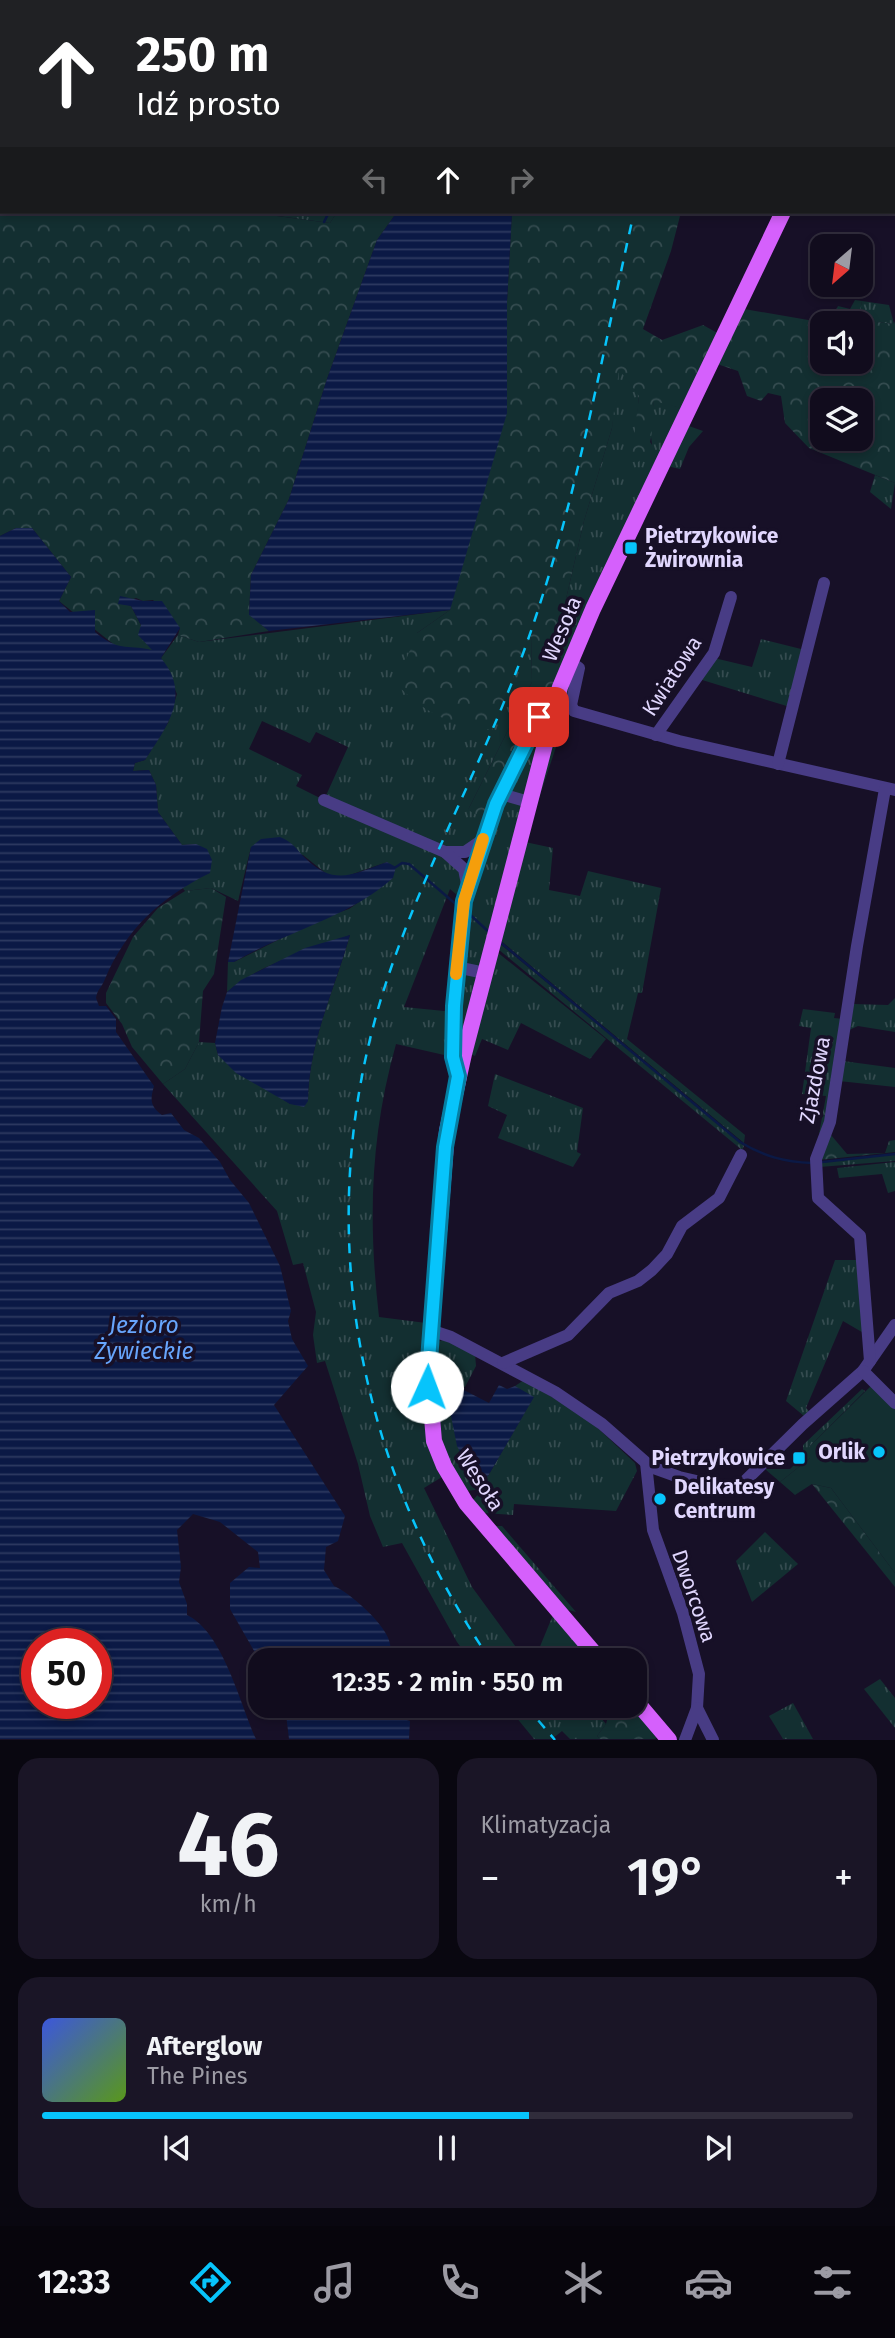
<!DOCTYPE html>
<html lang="pl">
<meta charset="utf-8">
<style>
:root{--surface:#110c1d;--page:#1a1526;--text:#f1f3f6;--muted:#9c9ba4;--line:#302c3b;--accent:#07c4fb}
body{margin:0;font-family:"Fira Sans",sans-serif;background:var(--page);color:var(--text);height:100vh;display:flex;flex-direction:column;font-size:26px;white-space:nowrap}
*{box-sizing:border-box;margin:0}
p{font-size:23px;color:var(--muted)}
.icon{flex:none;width:38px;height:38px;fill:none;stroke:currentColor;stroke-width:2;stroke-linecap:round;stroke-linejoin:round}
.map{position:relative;height:1740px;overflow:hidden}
.drawer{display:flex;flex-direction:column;gap:18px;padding:18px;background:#090710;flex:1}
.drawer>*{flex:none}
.guide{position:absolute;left:0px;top:0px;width:896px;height:214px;box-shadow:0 4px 10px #0003,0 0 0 2px var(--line);background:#202124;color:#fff;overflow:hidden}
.needle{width:46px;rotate:208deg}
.tools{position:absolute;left:810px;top:234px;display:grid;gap:14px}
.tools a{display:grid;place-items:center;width:63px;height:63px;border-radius:14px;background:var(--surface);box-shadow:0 4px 10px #0003,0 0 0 2px var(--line);font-size:35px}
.speed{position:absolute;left:21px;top:1628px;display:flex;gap:14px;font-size:35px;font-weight:700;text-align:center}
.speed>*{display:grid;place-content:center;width:91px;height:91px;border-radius:50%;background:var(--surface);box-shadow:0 4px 10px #0003,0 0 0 2px var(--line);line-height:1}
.speed .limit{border:10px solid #d22;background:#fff;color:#111}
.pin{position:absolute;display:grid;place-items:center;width:60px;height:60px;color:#fff;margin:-30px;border-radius:14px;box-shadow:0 4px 10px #0006}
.me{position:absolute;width:77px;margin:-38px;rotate:2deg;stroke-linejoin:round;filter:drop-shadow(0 0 5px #0008)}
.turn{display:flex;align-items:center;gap:24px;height:147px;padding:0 21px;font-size:32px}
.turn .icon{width:91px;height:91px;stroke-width:2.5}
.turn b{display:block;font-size:49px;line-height:60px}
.lanes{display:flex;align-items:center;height:66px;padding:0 21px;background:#0003;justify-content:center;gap:35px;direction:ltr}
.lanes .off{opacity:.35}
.big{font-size:52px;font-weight:600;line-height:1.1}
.drawer .tile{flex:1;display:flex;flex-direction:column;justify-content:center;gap:10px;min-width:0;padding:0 24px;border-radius:21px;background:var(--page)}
.drawer .dial{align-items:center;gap:0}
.dial b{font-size:91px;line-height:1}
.song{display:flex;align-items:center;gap:21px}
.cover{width:84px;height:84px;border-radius:10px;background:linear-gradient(135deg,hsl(230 70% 55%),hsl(90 70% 35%))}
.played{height:7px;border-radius:4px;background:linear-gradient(90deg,var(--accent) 60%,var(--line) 60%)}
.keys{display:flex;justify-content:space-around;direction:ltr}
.heat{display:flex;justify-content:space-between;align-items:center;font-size:38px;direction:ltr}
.drawer .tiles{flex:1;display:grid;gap:18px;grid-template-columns:1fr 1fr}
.tile:last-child{grid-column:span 2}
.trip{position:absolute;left:248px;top:1648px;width:399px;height:70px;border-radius:21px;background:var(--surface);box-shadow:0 4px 10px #0003,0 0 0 2px var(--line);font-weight:600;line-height:70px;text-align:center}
.tab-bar{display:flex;height:112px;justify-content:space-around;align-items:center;background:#07050c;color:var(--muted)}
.tab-bar .icon{width:49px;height:49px}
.tab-bar .selected{color:var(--accent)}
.tab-bar b{font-size:32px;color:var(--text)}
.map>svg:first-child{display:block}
.grass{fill:url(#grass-tufts);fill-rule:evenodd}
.forest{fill:url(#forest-crowns);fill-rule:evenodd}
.wetland{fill:url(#wetland-marsh)}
.pitch{fill:#132f31}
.water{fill:url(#water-rules);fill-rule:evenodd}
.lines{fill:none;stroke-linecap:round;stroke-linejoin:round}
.stream{stroke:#0b1945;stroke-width:2.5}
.minor{stroke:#483c85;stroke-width:12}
.major{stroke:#d560fc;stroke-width:16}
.rail{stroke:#07c4fb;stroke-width:2.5;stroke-dasharray:10 9;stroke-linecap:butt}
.route-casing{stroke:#057fa3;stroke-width:18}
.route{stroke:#07c4fb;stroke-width:12}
.slow{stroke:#f59e0b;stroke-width:12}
.poi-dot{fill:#07c4fb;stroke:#171027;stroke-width:2.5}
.labels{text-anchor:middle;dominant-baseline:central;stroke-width:7;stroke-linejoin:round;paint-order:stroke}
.poi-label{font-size:21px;font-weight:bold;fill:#e1d7fe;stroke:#171027;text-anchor:start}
.street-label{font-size:21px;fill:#e1d7fe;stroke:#171027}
.water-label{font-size:23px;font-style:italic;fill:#67a5fc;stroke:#171027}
</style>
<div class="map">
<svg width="895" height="1740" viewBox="0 0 895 1740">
<defs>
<pattern id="grass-tufts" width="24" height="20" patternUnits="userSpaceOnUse" patternTransform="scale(1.75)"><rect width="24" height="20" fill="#132f31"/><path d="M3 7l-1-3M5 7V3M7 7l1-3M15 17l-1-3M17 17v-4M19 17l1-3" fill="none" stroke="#354c50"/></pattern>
<pattern id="forest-crowns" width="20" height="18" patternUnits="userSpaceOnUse" patternTransform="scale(1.75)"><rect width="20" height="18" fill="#132f31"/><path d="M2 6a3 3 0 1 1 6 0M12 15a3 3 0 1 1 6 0" fill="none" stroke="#354c50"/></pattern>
<pattern id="wetland-marsh" width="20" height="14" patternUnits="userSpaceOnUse" patternTransform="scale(1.75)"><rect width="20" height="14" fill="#132f31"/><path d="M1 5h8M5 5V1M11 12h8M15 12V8" fill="none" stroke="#354c50"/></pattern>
<pattern id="water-rules" width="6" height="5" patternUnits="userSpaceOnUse" patternTransform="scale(1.75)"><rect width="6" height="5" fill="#0b1945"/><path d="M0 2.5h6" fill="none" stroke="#2e3a61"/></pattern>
</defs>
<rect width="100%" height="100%" fill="#171027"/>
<g class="grass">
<path d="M248,212H337L330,223Z"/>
<path d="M862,301L889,305L894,324L858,320Z"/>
<path d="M619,368L639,395L637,421L652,445L650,428L654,400L688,410L570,662L557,638L584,521L612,428L614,386Z"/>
<path d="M686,425L703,431L689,447L680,469L667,466Z"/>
<path d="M875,475L895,483L891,509L870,492Z"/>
<path d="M450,610L417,633L531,632L532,682L468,810L554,691L458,1076L453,1057L396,1044C370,1137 368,1221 379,1317L426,1323L442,1477L424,1488L472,1587L526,1661H471L457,1642L402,1543L383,1547L370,1516L358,1464L325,1361L317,1363L313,1335L316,1312L303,1263L293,1265L277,1211L163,1084L185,1069L199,1042L215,1043L218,1055L290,1104L308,1101C309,1040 334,992 350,935C309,951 261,963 227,992L228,962H234L320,919L349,909L393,878L387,862L344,877L328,875L303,855L251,847L238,901L211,888L185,891L181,886L209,873L196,844L182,845L158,812L156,785L149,770L133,771L135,763L145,760L168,723L177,694L161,658L178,635L199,642ZM262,721L310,743L316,732L348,747L324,800L296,786L302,775L249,749ZM483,840L467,878L445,852ZM450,889L464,901L454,1012L404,1007Z"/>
<path d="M761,639L805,650L790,707L699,679L714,658L752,667Z"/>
<path d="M572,670L568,711L527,834Z"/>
<path d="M525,842L553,848L549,890L580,896L588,871L661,888L642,993H638L627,1039L745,1135L744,1143L500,940Z"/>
<path d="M499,943L724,1128L744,1146L742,1150L498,949Z"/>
<path d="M497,952L606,1039L590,1059L521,1023L508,1050L482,1039L475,1056L470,1054Z"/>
<path d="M895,998V1032L858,1026L847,1031L853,1004L888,1005Z"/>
<path d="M803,1009L835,1013L834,1018L843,1019L829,1122L819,1134L826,1096L802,1094L811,1028L799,1026Z"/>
<path d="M843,1061L895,1068V1087L839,1081Z"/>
<path d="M495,1074L583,1108L577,1152L581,1154L573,1167L498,1138L507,1115L488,1106Z"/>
<path d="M895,1154V1161L819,1167L820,1163Z"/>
<path d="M895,1162V1191L888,1193L882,1174L839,1178L837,1168Z"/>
<path d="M835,1260H861L867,1335L843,1321L806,1408L809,1411L804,1416L786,1401Z"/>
<path d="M446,1339L475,1354L476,1366L465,1387H457L488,1476L533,1398L515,1386L524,1380L588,1419L635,1463L637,1471L616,1511L514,1504L513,1515L484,1513L473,1500L483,1489L466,1491L441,1444L432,1397L437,1342Z"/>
<path d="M862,1389L865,1391L810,1446V1458L780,1482L765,1469H790L803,1456V1445Z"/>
<path d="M493,1526H502L576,1612L561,1608Z"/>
<path d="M765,1532L798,1564L752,1602L736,1561Z"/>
<path d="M553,1615L592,1661H534Z"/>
<path d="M880,1679L895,1698V1728L864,1689Z"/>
<path d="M793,1703L813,1739H783L769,1716Z"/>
<path d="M507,1706H591L606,1724L597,1736L600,1739H570L562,1731L552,1739H534Z"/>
</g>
<g class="forest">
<path d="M0,137L2,212H247L330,223L337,212H397L377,240L327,379L289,499L251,575L249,614L269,631L199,642L178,635L180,628L153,600L143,601L136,598L123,603L131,606L154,651L117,647L59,601L71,577L32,528H16L0,536Z"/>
<path d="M512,212H681L671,251L643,329L662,340L703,325L721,335L688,410L654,401C651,423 656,449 637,463L632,455L639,396L619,369L612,428L584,521L557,638L570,662L489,822L468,810L532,682L531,634L492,730C447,723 429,716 396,684L417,633L450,610L507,302Z"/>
<path d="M855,300L862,301L859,320L894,324L895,321V483L809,448L785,423L781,396L768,393L761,401L747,396L738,371L717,364L744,309L814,321L831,320L838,306L850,309ZM822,324H861V362H822ZM822,401H861V439H822Z"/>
<path d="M211,888L226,897L214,974L203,991L199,1042L185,1069L163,1084L132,1047L122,1024L106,1003V993L133,937L158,908L185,891Z"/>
<path d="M831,1135L847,1154L885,1153L889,1141L895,1140V1152L886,1153L819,1160Z"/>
<path d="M812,1484L831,1488L895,1573V1587Z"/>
<path d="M611,1706H635L662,1732L655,1739H600L597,1736L606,1724Z"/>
</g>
<path class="wetland" d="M0,0H173L2,2V37Z"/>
<path class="pitch" d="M872,1385L895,1407V1573L831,1488L812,1484L795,1495L780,1482L810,1458V1446Z"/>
<g class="water">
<path d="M397,212H512L507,302V413L450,610L269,631L249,615L251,575L289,499L327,379L377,240Z"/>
<path d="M16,528H32L71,577L59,601L70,612L95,610V632C119,652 125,644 152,650L138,635L141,625L131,606L118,604L120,596L143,601H162L180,628L161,658C192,695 167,726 145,760L135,763L133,771L149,770L156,785L158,812L182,845L196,844L207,849L212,860L210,873C161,897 126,929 105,979C102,987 97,990 96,998L99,1006H106L116,1019V1032L154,1086C150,1100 150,1106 162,1115L171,1113L184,1130L199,1138L220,1162L230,1180L249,1203L280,1266L291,1311L288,1321L292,1339L308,1366L274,1405L345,1516L338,1541L326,1547L324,1570L334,1586C349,1592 388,1626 390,1644C391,1649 390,1656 390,1661H261V1663L230,1609V1583L249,1567L260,1568L258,1552L220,1522L193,1514L177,1530L181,1567L179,1582L187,1604V1615C223,1632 240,1704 256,1739H0V536ZM96,1643V1703H37V1643Z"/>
<path d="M280,837C293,842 296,849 305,858C335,887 353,874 387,862L396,867L393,878C348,918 285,932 234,962H228L251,847L261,839Z"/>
<path d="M350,935C334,991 309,1041 308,1101L304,1107L290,1104L236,1073L218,1055L215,1043L222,1007L227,992L241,980L305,948Z"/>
<path d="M499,1385L507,1389L515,1386L534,1397L488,1476L476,1482L457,1446L446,1391L458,1387L489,1403Z"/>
<path d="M285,1706H380L387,1714L410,1721L409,1739H289Z"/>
</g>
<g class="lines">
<g class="stream">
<path d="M389,2V0"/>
<path d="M324,222L329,212"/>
<path d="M396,867L402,863L409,864L458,906"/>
<path d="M466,911L490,933"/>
<path d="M500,942L740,1142C763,1156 784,1162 812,1163"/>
<path d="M822,1162L895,1154"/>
</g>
<g class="minor">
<path d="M570,662L579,668L571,705L574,711L679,741L895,790"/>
<path d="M656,735L714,653L731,597"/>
<path d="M778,764L824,583"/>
<path d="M501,794L529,802"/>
<path d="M324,800L445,852H465L481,841"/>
<path d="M445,852L464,869L467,884"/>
<path d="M456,967L485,973"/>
<path d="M458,1076L453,1057L454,1006L464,901L496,804L547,700L560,687"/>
<path d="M430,1330L451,1337L555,1392L602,1424L651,1467L679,1477L727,1488L745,1481L803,1424L863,1371L895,1325"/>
<path d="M870,1361L860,1236L818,1198L816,1159L830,1122L857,946L885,789"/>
<path d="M503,1363L568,1335L609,1293L638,1281L652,1270L667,1254L682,1226L719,1198L741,1155"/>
<path d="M863,1371L895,1403"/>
<path d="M646,1463L653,1530L683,1613L699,1674L697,1708L685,1740"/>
<path d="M697,1708L713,1740"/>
</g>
<g class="major">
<path d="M843,2L844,0"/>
<path d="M601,1661L466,1503L444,1466L434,1441L428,1371L447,1131L464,1054L560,687L593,609L783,212"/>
<path d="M635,1700L669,1740"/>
</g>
<g class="rail">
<path d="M680,2L681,0"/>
<path d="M491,1661C350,1454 308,1207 391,968C431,852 493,744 532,628C578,493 603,351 634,212"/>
<path d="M526,1706L555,1740"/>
</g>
</g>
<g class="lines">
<g class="route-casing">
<path id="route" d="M427,1387L445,1147L458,1076L453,1057L454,1006L464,901L496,804L539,717"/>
</g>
<use href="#route" class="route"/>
<path class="slow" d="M456,974L464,901L483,839"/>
</g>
<g class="poi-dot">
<rect x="624" y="541" width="14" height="14" rx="3.5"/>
<circle cx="879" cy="1452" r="7"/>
<rect x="792" y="1451" width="14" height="14" rx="3.5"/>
<circle cx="660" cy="1499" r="7"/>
</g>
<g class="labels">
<g class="poi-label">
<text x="645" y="536">Pietrzykowice<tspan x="645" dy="24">Żwirownia</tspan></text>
<text x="865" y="1452" text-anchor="end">Orlik</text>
<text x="785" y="1458" text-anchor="end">Pietrzykowice</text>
<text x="674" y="1487">Delikatesy<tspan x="674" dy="24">Centrum</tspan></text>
</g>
<g class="street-label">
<text transform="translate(562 629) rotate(-67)">Wesoła</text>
<text transform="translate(672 676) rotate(-57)">Kwiatowa</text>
<text transform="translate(815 1080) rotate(-79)">Zjazdowa</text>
<text transform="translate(480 1480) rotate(57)">Wesoła</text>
<text transform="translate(694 1596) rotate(71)">Dworcowa</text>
</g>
<g class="water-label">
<text x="144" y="1325">Jezioro<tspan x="144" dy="26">Żywieckie</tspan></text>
</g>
</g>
</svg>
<div class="tools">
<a><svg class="needle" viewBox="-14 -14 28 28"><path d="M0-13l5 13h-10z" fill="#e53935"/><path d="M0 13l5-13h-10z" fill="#9c9ba4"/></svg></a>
<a><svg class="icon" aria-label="sound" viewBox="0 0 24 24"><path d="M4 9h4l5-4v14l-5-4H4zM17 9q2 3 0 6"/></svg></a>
<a><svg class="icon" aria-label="layers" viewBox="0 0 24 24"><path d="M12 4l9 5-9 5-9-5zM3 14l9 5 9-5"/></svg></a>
</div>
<div class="speed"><div class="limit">50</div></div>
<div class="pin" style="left:539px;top:717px;background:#d93025"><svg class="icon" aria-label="arrive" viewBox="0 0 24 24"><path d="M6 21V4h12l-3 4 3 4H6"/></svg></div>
<svg class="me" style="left:427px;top:1387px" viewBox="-20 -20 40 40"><circle r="19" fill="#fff"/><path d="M0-13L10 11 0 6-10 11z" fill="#07c4fb"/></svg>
<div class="trip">12:35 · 2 min · 550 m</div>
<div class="guide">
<div class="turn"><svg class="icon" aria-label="ahead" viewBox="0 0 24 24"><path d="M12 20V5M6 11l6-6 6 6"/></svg><div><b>250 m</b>Idź prosto</div></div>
<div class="lanes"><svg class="icon off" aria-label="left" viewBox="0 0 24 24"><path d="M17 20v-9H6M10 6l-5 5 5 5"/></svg><svg class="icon" aria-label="ahead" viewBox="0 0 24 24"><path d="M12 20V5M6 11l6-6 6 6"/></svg><svg class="icon off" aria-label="right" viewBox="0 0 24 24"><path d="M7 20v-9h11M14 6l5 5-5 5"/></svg></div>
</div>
</div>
<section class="drawer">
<div class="tiles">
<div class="tile dial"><b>46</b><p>km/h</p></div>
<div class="tile"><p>Klimatyzacja</p>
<div class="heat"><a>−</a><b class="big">19°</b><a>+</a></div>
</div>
<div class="tile">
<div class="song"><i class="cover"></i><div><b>Afterglow</b><p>The Pines</p></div></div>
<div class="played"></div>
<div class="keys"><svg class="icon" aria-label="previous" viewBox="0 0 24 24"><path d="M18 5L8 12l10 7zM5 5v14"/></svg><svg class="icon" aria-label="pause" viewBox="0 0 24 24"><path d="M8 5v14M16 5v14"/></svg><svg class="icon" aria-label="next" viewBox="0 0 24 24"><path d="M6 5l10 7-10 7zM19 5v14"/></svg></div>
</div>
</div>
</section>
<nav class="tab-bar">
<b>12:33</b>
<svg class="icon selected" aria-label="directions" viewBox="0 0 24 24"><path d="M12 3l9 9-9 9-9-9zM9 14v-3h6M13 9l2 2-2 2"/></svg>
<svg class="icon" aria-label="music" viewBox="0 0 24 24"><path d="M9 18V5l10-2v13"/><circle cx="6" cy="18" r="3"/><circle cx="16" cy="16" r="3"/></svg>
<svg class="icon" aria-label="phone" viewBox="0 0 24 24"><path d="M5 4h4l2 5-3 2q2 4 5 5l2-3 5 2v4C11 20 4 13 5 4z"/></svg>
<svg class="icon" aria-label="climate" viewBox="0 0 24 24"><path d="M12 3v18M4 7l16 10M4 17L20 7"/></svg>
<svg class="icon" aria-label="car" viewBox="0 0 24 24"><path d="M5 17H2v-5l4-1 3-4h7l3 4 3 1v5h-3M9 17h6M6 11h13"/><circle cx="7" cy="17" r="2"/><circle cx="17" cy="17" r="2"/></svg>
<svg class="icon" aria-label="filters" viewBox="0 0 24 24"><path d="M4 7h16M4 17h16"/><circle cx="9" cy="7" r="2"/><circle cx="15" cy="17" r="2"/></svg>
</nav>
